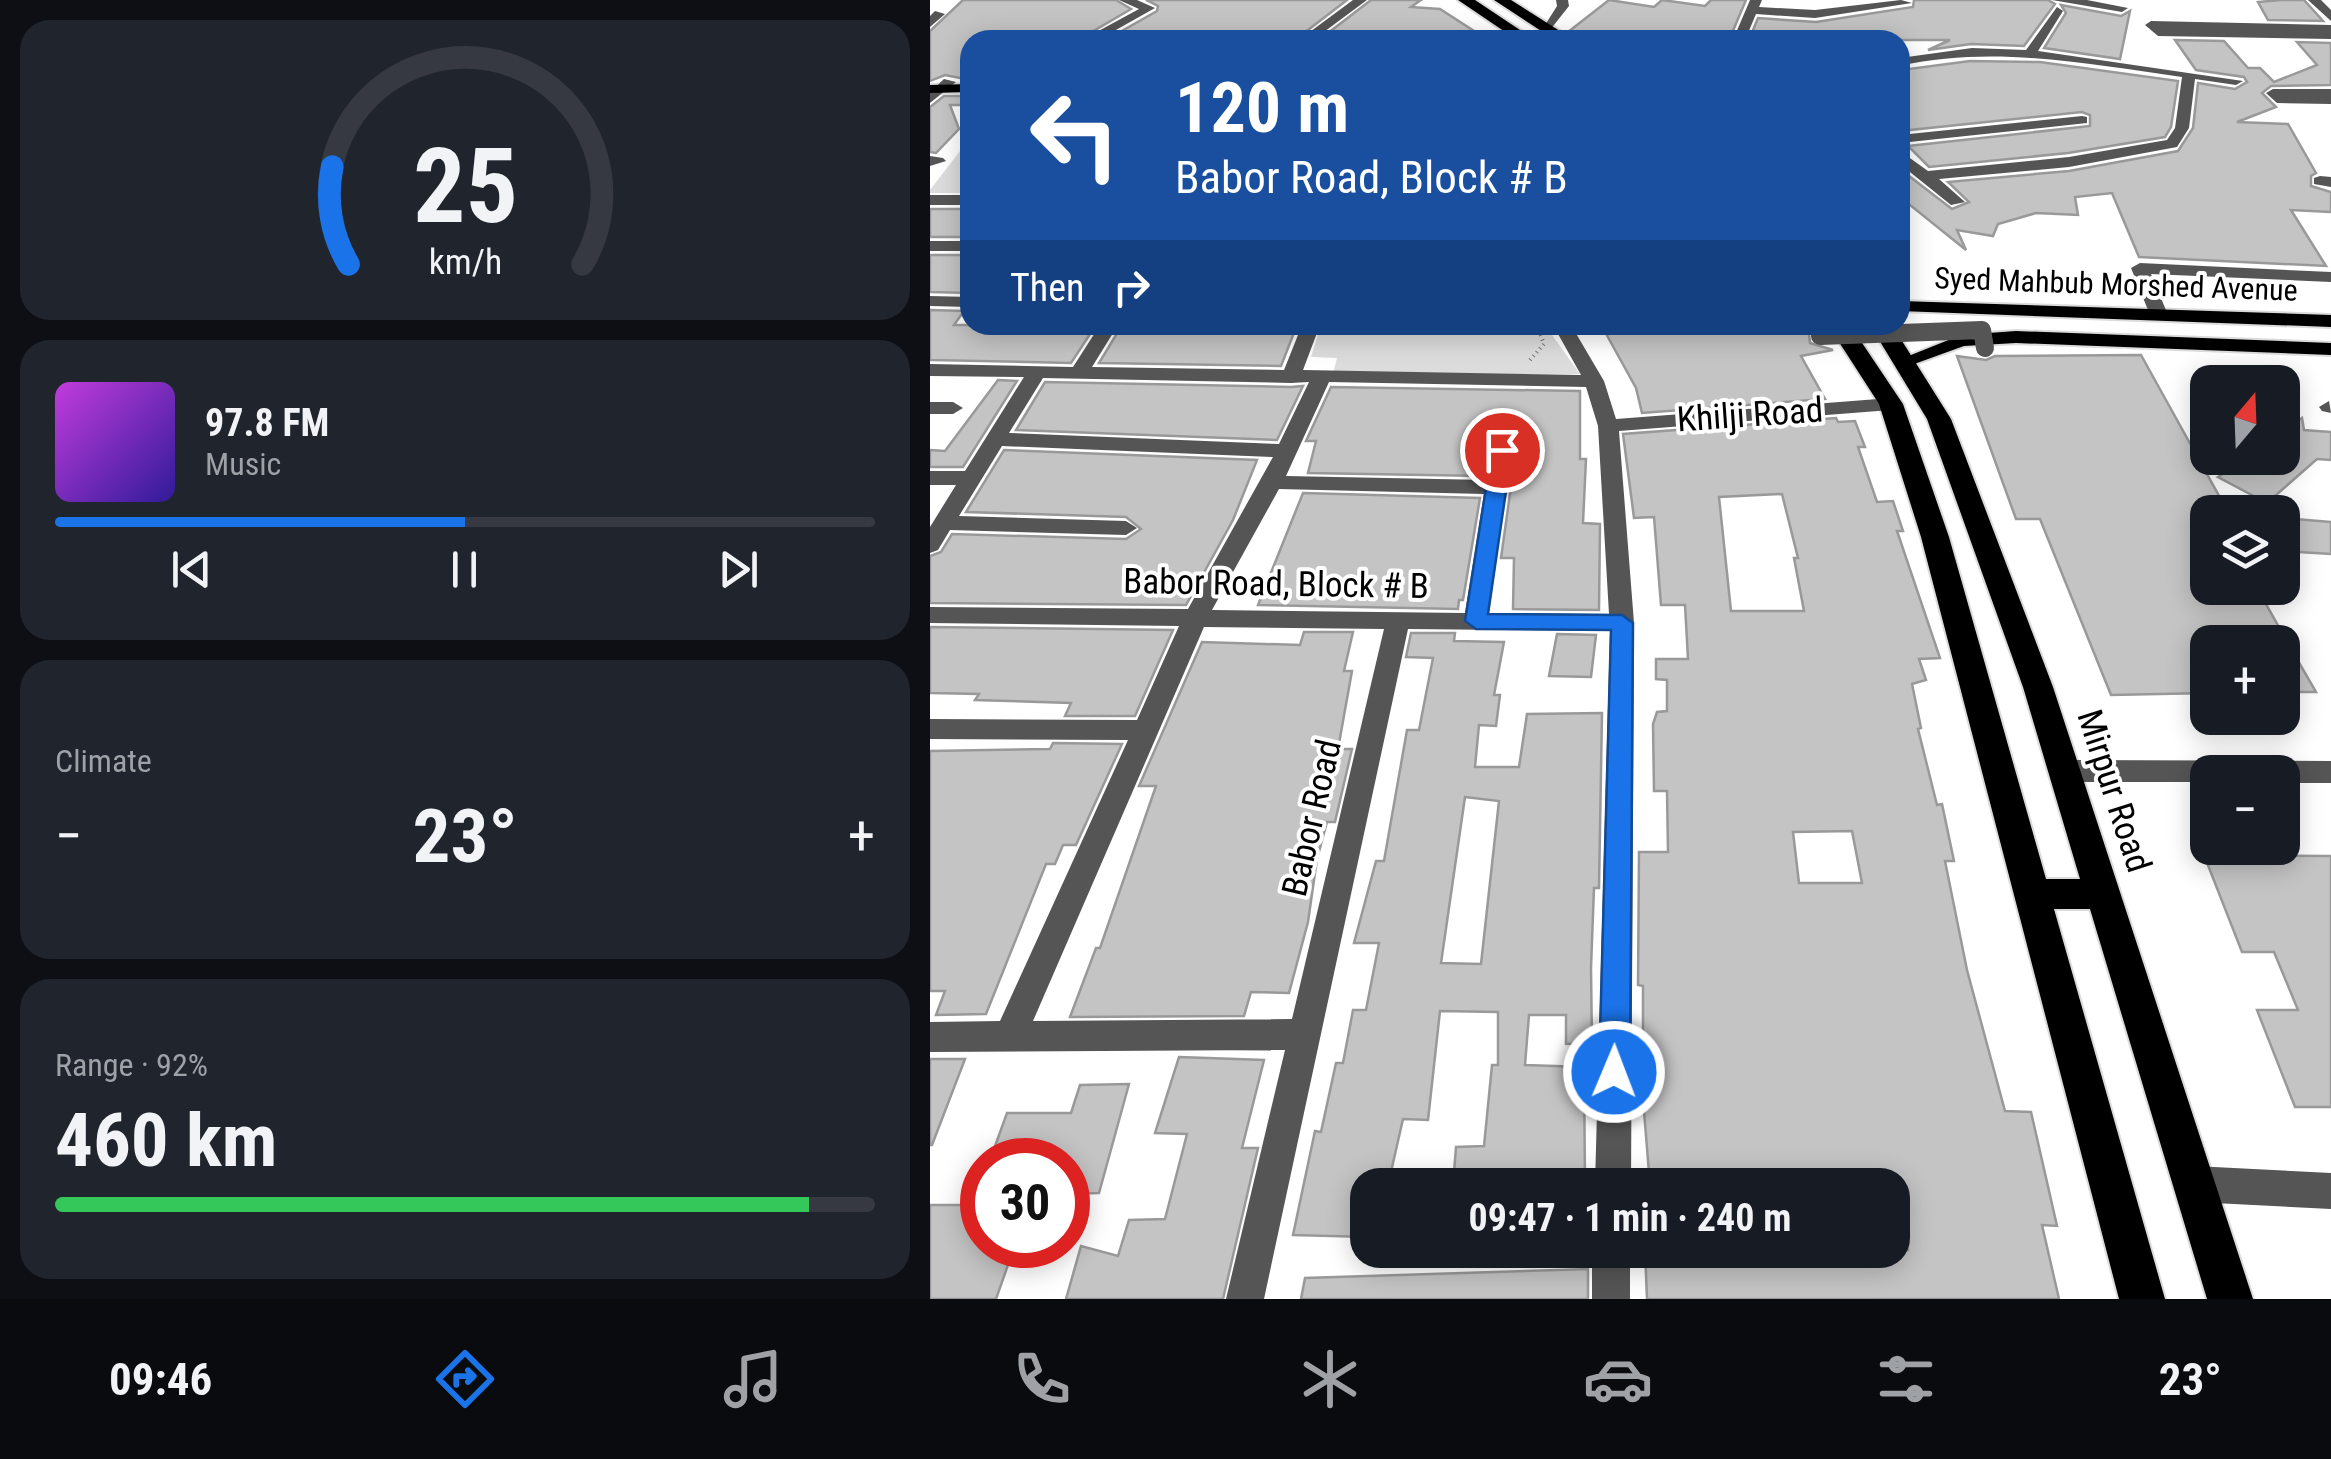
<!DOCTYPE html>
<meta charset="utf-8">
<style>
:root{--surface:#171b24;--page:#20242c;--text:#f1f3f6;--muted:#9ea1a6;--line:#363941;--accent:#1a73e8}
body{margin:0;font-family:"Roboto Condensed",sans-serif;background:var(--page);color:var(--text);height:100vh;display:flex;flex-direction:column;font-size:38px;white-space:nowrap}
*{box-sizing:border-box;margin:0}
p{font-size:32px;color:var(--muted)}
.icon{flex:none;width:55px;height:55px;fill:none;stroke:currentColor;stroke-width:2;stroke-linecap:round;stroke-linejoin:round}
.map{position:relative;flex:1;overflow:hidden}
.details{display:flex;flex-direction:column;gap:20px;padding:20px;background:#0d0f14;width:930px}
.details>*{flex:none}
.top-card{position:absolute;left:30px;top:30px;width:950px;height:305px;border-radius:30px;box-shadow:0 5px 25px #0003;background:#1a4fa0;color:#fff;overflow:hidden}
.needle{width:65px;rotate:19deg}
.fabs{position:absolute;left:1260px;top:365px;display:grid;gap:20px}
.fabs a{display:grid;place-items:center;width:110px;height:110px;border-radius:20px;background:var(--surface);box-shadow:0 5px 25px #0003;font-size:50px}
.speed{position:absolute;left:30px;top:1138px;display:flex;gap:20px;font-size:50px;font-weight:700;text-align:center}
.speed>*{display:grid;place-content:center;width:130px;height:130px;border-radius:50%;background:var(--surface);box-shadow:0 5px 25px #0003;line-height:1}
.speed .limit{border:15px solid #d22;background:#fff;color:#111}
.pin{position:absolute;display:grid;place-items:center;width:85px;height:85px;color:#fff;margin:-42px;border:5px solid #fff;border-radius:50%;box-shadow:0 2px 10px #0007}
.me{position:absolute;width:110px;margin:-55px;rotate:1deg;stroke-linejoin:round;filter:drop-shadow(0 0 8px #0008)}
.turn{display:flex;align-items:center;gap:35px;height:210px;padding:0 50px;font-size:45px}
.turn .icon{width:130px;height:130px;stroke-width:2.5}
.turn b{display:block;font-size:70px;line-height:85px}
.then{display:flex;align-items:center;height:95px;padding:0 50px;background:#0003;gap:20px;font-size:38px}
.big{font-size:75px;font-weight:700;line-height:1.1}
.details .card{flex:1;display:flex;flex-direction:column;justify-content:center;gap:15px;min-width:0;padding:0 35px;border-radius:30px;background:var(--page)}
.details .dial{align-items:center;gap:0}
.dial svg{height:260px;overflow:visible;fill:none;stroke:var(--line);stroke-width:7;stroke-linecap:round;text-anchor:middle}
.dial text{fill:var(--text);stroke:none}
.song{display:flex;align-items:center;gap:30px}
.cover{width:120px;height:120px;border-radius:15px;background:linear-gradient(135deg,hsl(290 70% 55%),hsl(250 70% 35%))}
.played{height:10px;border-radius:5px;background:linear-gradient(90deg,var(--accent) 50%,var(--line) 50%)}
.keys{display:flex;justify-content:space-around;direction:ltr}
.heat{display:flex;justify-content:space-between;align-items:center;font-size:55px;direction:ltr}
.charge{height:15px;border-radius:8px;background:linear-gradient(90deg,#34c759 92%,var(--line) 0)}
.trip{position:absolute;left:420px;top:1168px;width:560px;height:100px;border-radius:30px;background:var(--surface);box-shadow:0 5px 25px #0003;font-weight:700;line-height:100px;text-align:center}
.tab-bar{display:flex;height:160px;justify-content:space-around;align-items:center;background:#090b0e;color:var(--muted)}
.tab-bar .icon{width:70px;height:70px}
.tab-bar .current{color:var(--accent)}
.tab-bar b{font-size:45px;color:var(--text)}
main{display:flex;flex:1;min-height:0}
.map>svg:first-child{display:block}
.green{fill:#dcdcdc}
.building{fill:#c4c4c4;stroke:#999;stroke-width:2.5;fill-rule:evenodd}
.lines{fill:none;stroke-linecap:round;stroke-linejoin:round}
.major-casing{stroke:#dbdbdb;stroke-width:4}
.highway-casing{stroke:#dbdbdb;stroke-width:4}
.path{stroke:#777;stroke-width:4;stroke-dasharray:1 4;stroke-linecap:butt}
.minor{fill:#555;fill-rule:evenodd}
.major{fill:#000;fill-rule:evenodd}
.highway{fill:#000;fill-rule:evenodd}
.minor-bridge{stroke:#555;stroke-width:18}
.route{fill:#1a73e8;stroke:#114b97;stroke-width:2.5}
.labels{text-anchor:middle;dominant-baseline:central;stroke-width:8;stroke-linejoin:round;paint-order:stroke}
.far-street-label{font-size:30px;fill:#000;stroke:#fff}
.street-label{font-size:35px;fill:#000;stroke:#fff}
</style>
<main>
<section class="details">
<div class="card dial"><svg viewBox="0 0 100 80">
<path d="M14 69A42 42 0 1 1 86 69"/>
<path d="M14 69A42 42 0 0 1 9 39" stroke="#1a73e8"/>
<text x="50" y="56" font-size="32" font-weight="700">25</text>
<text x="50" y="72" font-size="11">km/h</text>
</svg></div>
<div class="card">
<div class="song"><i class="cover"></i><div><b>97.8 FM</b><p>Music</p></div></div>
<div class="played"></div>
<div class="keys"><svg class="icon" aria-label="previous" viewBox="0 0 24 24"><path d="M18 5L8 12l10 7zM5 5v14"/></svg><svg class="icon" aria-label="pause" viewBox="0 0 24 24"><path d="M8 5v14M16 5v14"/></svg><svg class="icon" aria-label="next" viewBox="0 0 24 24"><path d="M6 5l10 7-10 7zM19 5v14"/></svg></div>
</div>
<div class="card"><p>Climate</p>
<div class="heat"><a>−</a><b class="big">23°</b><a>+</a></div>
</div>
<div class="card"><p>Range · 92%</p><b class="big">460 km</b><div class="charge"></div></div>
</section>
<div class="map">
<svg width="1401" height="1299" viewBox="0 0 1401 1299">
<rect width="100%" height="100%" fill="#fff"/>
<g class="green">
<path d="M40,138V193H0V190Z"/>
<path d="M391,325H615L650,374H403L407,358L381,357Z"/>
</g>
<g class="building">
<path d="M33,0H186L201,9L148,40H40V80L15,75L0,81V31Z"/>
<path d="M216,0H417L365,40H176L227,11L228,6Z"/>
<path d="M441,0H491L481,7L510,9L558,40H389Z"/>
<path d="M679,0L724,7L732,0L775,6L781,0H816L799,40H648L638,32Z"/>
<path d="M984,0H1118L1125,4L1094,46L1041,44L998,50L1020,40H819L828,18L886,22L983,7Z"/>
<path d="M1351,0H1374L1393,21L1338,20L1328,2Z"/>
<path d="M1131,5L1191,16L1200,11L1190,59L1114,48L1136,13Z"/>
<path d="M1245,40L1294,41L1318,68H1330L1344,82L1387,65L1367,42L1401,43V85L1341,86L1332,93L1346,107L1307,122L1358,124L1386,173L1381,176V186L1401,192V212L1361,210L1396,266L1209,257L1182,193L1145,197L1148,215L1106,213L1068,224L1063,236L1027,230L1036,250L970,197V169L1022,209L1039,202L1018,182L1139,171L1248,151L1263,128L1268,83L1305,89L1317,82L1314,77L1266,70Z"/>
<path d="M1040,61L1110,62L1248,81L1241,127L1235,137L1138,153L999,167L978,146L1160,126V115L1152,112L970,131L971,70Z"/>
<path d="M14,96H40V105H20L29,129L6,153L0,152V107Z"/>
<rect x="0" y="209" width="40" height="28"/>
<path d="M0,255H40V293L0,292Z"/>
<path d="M0,310L34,311L24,325H166L141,363L0,360Z"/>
<path d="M192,325H367L351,366L169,363Z"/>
<path d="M701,325H878L880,343L903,350L871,356L895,399L712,413L706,388L674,330Z"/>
<path d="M1211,355L1298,512H1278V588H1327L1350,629L1282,630L1289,642H1278V693L1181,695L1110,519H1086L1027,356L1056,360L1065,356Z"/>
<path d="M68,380L87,381L33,467H0V450L15,451Z"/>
<path d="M115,382L361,387L373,386L347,440L86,430Z"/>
<path d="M401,387L650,391V459H656L653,523L670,524L669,610L583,609L584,558H571L586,451L579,442L563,443L554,476L378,473L386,441H376Z"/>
<path d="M906,418L908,422L925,421L935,447H928L947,502L963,501L973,531H967L1010,658L989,659L996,680L982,684L991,728L988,729L1007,805L1012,804L1024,861H1015L1037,970L1075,1111L1101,1112L1127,1226L1112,1225L1129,1299H717L715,1250H978L970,1185H720L713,1099V986L708,985L709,852H738L737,791H724L723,724L727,712L737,711V680L726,679V659H758L755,605H731L724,517L704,518L693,434ZM852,494L868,558H864L874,611H801L789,497ZM922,831L932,883H869L863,832Z"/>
<path d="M1372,418L1374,430L1401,432V460L1387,459L1337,503L1288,477L1316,458H1352V432Z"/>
<path d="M74,450L327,460L303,520L256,605L0,603V556L11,552L22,534L196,539L211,529L196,517L36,512Z"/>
<path d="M373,493L550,498L533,600H529L528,609L328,605Z"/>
<path d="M1352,518L1401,522V554L1352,551Z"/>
<path d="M0,627L243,630L205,716H135L141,703L45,700L49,694L0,693Z"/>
<path d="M374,632H423L414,671H422L408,749H422L405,822H397L387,859L378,922L359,993L321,992L314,1016L140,1017L166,948H170L226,786H209L272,642L370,645Z"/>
<path d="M481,633H525L524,641L574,642L564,695H570L566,726L549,725L545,767H589L597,714L672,713L669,888H664L661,968L662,1043L636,1044V1015H599L595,1065L654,1067L655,1185H523L526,1147L554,1146L562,1065H568V1012L510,1011L498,1120L473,1119L458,1185H438V1237L363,1235L385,1131L391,1132L406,1063H413L423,1010H436L449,943H424L446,861H454L477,730H489L503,658L476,657ZM535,797L569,801L551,964L511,963Z"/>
<path d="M1352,633L1386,692H1352Z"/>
<path d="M627,634L666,635L661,677L619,676Z"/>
<path d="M123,743L192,744L146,845H133L125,864H116L56,1014L6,1015L15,991H0V751L120,749Z"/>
<path d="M1274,855L1401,856V1107H1365L1327,1010H1368L1344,952H1312Z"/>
<path d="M249,1057L334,1060L312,1148H328L293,1299H136L151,1246L188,1256L199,1220L235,1219L257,1134L225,1133Z"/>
<path d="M0,1059H35L2,1145H0Z"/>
<path d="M199,1084L169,1193L138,1194V1160H60L77,1113H141L150,1085Z"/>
<path d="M0,1205H52V1245H85L66,1299H0Z"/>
<path d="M658,1269V1299H371L375,1278Z"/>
</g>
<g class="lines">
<g class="major-casing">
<g id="major">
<path d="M40,84V92L0,93V85Z"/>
<path d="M970,301L1401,315V327L970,311Z"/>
<path d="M1086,331L1401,343V355L1086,343L1034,346L976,367L966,361L1031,335Z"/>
</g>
</g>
<g class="highway-casing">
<g id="highway">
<path d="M528,0H545L605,40H587Z"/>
<path d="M564,0H581L644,40H625Z"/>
<path d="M898,325H920L973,404L1019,537L1116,879H1150L1093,687L997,419L940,325H962L1021,419L1123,687L1323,1299H1277L1160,909H1124L1235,1299H1189L991,537L949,404Z"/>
</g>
</g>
<path class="path" d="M600,360L614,344L607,325"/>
<g class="minor">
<path d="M189,0H207L225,8L168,40H152L209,9Z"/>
<path d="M423,0H437L383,40H369Z"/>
<path d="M626,0H638L639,6L620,30H612L627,6Z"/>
<path d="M820,0H832L829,7L885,10L971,0L982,3L885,18L826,14L815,40H803Z"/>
<path d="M1122,0H1157L1198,8L1192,12Z"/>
<path d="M1378,0H1391L1401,10V21Z"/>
<path d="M1127,7L1133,11L1108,51L1313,81L1306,85L1265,79L1259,128L1247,147L1139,167L1009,179L1035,202L1021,205L970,164V151L998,171L1139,157L1237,140L1245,128L1252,77C1158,64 1063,45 970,66V58L1042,48L1096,50Z"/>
<path d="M5,11L15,14L0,27V16Z"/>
<path d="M1221,21L1401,25V39L1228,36L1215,25Z"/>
<path d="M14,79L26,82L0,103V92Z"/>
<path d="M1343,89H1401V104L1347,103L1336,93Z"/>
<path d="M1152,116L1157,117V123L970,143V135Z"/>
<path d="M0,156L13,158L16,161L0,166Z"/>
<path d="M1390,176L1401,177V187L1384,184V178Z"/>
<rect x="0" y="195" width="40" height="10"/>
<rect x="0" y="241" width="40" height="10"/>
<path d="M1210,263L1401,272V282L1221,274L1238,315L1229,320L1220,315L1201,268Z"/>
<path d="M0,296L40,297V307L0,306Z"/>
<path d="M170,325H188L162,367L354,370L372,325H390L373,370L651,375L623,325H641L674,381L686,419L961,398L971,404L961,410L689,431L704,623L701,1185H665L680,631L478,629L334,1299H296L355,1050L0,1052V1022L70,1021L198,740L0,739V719L207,720L249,626L0,623V607L258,609L343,457L72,446L29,516L196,521L207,528L196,535L20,530L8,550L0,553V527L26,485H0V471H35L94,377L0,376V364L143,367ZM113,378L361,383L379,382L349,444L79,433ZM399,382L656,387L668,426L679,614L559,613L582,450L579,446H565L557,480L356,476ZM349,489L554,494L535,613L282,610ZM274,627L454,629L362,1019L103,1021Z"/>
<path d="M1399,401L1401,413L1392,411L1389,407Z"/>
<path d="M0,402H23L33,408L23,414H0Z"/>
<path d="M1137,760L1401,761V783H1352V772H1278V782H1137L1127,779L1123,771L1127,763Z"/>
<path d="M1264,1166L1401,1173V1209L1264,1202L1251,1197L1246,1184L1251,1171Z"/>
<rect x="662" y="1250" width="38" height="49"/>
</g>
<use href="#major" class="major"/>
<use href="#highway" class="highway"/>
<path class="minor-bridge" d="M890,336L1052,330L1055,348"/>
</g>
<path class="route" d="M572,444L582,450L558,614L692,615L703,623L700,1072L695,1083L684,1087L674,1083L669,1072L681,630L546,629L535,621L562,450Z"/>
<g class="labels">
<g class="far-street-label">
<text transform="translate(1186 284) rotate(2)">Syed Mahbub Morshed Avenue</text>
</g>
<g class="street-label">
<text transform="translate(820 415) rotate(-4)">Khilji Road</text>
<text transform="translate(346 584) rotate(1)">Babor Road, Block # B</text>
<text transform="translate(1184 791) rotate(72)">Mirpur Road</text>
<text transform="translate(382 818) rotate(-77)">Babor Road</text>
</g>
</g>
</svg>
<div class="fabs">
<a><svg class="needle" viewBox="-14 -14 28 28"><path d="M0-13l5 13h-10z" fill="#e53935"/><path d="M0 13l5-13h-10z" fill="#9ea1a6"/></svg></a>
<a><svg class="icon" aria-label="layers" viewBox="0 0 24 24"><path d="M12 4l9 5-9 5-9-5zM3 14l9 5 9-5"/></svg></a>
<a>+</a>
<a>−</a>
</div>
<div class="speed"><div class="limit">30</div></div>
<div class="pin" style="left:572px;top:450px;background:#d93025"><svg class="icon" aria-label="arrive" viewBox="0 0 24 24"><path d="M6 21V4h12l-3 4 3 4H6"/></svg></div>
<svg class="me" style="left:684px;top:1072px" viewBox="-20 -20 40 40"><circle r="17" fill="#1a73e8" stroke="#fff" stroke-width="3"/><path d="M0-11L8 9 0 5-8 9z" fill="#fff"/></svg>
<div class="trip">09:47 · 1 min · 240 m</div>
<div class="top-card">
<div class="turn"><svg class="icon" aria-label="left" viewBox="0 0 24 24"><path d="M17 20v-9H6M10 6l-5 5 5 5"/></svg><div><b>120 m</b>Babor Road, Block # B</div></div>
<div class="then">Then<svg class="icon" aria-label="right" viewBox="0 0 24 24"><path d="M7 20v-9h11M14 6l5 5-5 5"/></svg></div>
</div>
</div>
</main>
<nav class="tab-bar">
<b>09:46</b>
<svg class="icon current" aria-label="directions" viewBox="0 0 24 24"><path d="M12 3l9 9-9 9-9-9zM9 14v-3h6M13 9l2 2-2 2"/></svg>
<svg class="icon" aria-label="music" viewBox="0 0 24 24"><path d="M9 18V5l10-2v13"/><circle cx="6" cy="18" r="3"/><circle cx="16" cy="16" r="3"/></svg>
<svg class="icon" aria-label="phone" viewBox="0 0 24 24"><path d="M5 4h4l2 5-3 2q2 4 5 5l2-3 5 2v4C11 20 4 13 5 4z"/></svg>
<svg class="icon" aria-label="climate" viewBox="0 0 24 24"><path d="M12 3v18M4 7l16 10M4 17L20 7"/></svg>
<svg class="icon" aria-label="car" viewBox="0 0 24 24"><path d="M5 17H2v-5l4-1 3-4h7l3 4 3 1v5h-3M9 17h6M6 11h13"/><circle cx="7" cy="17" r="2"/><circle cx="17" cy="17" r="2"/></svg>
<svg class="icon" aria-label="filters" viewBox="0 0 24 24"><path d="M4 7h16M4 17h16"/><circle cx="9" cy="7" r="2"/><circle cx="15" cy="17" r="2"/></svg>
<b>23°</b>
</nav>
